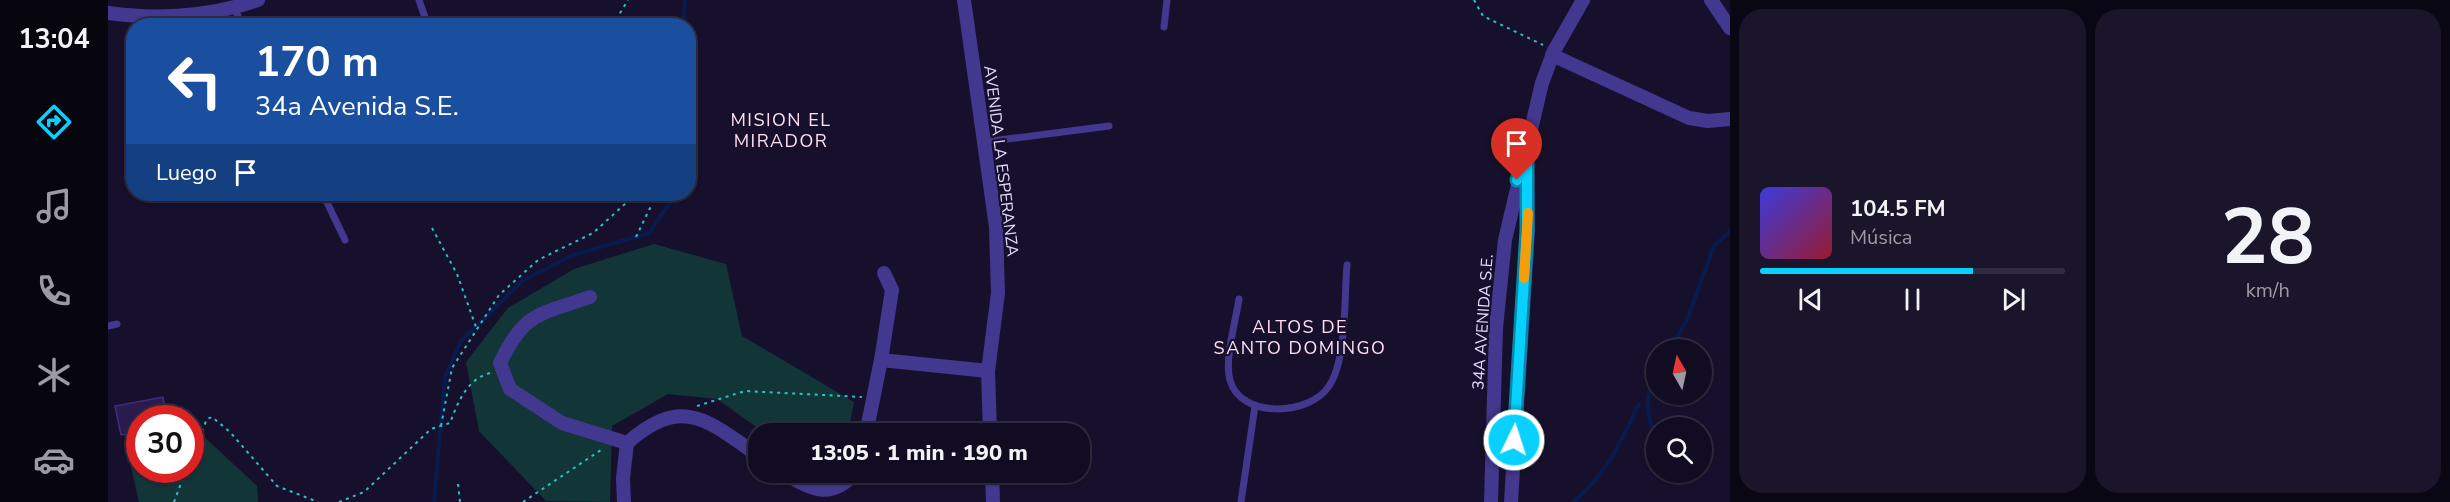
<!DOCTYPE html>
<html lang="es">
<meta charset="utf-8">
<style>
:root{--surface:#110c22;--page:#1a152a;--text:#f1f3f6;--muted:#9c9ba5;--line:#302c40;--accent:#08d1ff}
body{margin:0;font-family:"Nunito Sans",sans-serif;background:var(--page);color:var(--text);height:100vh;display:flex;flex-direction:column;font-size:22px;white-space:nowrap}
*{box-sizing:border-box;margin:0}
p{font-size:20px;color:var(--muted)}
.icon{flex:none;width:33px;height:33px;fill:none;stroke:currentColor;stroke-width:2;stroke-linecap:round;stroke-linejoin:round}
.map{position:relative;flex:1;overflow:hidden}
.details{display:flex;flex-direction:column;gap:9px;padding:9px;background:#090713;width:720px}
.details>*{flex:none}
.banner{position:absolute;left:18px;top:18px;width:570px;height:183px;border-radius:24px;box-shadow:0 2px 4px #0004,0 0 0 2px var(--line);background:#1a4fa0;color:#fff;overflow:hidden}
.needle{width:39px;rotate:351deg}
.buttons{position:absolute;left:1538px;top:339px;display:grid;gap:12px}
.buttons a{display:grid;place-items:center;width:66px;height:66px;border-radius:50%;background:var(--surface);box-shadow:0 2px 4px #0004,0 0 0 2px var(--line);font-size:30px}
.speed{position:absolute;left:18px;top:405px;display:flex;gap:12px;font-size:30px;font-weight:700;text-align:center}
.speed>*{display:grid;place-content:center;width:78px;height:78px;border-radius:50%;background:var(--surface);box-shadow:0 2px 4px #0004,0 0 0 2px var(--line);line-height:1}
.speed .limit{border:9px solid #d22;background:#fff;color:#111}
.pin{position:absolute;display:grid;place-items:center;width:51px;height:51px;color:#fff;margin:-62px -26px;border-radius:50% 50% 50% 0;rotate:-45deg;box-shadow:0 0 6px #0007}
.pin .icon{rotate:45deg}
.me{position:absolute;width:66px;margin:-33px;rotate:4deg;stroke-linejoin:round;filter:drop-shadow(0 0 4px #0008)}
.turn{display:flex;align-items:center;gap:21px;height:126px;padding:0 30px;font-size:27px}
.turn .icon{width:78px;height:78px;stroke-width:2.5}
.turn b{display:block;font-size:42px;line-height:51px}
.then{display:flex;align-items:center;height:57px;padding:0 30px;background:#0003;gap:12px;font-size:22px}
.details .tile{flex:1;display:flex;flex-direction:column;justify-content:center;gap:9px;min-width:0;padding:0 21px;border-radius:24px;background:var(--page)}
.details .dial{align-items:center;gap:0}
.dial b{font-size:78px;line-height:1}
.song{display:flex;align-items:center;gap:18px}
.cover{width:72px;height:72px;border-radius:9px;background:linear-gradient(135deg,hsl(240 70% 55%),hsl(350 70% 35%))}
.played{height:6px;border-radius:3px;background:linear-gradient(90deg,var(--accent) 70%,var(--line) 70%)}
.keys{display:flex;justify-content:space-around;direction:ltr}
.details .tiles{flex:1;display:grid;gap:9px;grid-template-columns:repeat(2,1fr)}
.trip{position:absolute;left:640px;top:423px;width:342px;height:60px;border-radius:24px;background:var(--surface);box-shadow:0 2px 4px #0004,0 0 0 2px var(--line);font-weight:800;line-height:60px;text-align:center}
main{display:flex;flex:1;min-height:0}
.tabs{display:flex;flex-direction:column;width:108px;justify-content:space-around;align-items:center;background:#07050e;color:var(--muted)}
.tabs .icon{width:42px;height:42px}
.tabs .selected{color:var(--accent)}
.tabs b{font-size:27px;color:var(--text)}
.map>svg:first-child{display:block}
.green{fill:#123638}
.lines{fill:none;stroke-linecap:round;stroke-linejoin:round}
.stream{stroke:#081b4e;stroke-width:4}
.building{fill:#2a1b4f;stroke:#432b7d;stroke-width:1.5}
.path{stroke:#29c2c6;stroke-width:2;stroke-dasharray:3 4.5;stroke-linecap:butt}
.lane{stroke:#43388f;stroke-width:7}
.street{stroke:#43388f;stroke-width:14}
.route-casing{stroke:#0588a6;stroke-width:15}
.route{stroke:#08d1ff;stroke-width:10}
.slow{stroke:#f59e0b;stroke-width:10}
.labels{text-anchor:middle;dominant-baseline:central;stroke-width:4.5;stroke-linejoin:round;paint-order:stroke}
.street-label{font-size:16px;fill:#e3dcff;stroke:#17102d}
.neighbourhood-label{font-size:18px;letter-spacing:1.5px;fill:#ffdef0;stroke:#17102d}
</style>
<main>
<nav class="tabs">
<b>13:04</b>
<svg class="icon selected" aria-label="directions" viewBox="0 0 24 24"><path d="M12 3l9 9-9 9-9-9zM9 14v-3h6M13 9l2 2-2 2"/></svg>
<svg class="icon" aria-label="music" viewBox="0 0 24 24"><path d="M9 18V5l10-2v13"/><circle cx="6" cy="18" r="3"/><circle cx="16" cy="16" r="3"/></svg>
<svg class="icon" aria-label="phone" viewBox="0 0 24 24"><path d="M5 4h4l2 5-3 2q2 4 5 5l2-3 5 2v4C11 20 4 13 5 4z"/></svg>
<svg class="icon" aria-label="climate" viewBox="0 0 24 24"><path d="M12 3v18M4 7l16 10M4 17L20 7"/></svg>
<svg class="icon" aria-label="car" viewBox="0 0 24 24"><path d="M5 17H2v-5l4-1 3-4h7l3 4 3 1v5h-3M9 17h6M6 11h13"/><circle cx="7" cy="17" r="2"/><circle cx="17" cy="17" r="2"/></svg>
</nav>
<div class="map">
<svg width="1622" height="502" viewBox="0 0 1622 502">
<rect width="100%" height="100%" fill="#17102d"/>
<g class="green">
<path d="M546,244L618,264L634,336L746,402L740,433L658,434L609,399L560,394L504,426L502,502L438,501L371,431L358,362L400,308L466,269Z"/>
<path d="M92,433L149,486L150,502H31L18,445L31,443L32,470H82L83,434Z"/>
</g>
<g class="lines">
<g class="stream">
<path d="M575,26L577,0"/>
<path d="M580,74L588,80L580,175"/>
<path d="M1562,350L1579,320L1606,246L1622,231"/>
<path d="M1548,373C1534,398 1541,420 1548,446"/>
<path d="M326,502L337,377L353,341L414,281L465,255L541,233L568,194"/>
<path d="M1465,502C1497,477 1514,440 1531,404"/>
</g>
</g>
<path class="building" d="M55,397L59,418H32V432L13,435L7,406Z"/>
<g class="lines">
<g class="path">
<path d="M1366,0L1375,16L1435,45"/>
<path d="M504,26L520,0"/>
<path d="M324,228L349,274L368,327"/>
<path d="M528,237L542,208L543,194"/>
<path d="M589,406L637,391L754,397"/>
<path d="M333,426L344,368L391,295L430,260L485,233L528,194"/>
<path d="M82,459L99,419L104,417L122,432L169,486L210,502"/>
<path d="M350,484L352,502"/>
<path d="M66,502L78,470"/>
<path d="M231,502L256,492L323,429L342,423C350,402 359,379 382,373"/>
<path d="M415,502L496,448"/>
</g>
<g class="lane">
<path d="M311,0L320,26"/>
<path d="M126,8L135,26"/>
<path d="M1056,27L1059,0"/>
<path d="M876,142L1001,126"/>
<path d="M215,194L237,240"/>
<path d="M1131,299C1128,320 1116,360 1122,380C1132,419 1202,416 1221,386C1239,360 1236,297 1239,265"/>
<path d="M0,326L9,324"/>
<path d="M1133,502L1147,406"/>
</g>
<g class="street">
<path d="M856,0L888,227L890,293L880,371L882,434"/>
<path d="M1603,0L1622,28"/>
<path d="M0,13C52,20 101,17 150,0"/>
<path d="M1444,55L1581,118L1600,121L1622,119"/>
<path d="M482,297C431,315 417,311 392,363L402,389L454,423L519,443"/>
<path d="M773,360L784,290L776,273"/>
<path d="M758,434L773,360L880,371"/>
<path d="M675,472C703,491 724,500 748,472"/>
<path d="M884,472L885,502"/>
<path d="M516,502L515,478L519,443C575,394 600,421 651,456"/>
<path d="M1383,502L1388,328L1397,240L1434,83L1446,51L1475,0"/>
<path d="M1403,502L1420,230L1419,159"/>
</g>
</g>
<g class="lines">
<g class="route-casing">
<path id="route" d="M1406,440L1419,230V148L1409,180"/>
</g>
<use href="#route" class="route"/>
<path class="slow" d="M1416,278L1420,213"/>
</g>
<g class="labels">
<g class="street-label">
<text transform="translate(893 161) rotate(83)">AVENIDA LA ESPERANZA</text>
<text transform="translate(1375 322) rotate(-86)">34A AVENIDA S.E.</text>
</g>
<g class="neighbourhood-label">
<text x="673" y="120">MISION EL<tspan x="673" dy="21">MIRADOR</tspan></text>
<text x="1192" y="327">ALTOS DE<tspan x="1192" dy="21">SANTO DOMINGO</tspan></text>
</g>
</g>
</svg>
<div class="buttons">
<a><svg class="needle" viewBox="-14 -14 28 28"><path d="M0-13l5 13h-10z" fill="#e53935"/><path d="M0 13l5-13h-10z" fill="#9c9ba5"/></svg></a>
<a><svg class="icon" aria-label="search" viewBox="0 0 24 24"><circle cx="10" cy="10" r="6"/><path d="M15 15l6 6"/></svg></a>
</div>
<div class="speed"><div class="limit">30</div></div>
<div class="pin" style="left:1409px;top:180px;background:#d93025"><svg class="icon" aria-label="arrive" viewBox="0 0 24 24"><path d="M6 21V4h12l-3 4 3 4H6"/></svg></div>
<svg class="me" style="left:1406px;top:440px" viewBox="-20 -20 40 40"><circle r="17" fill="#08d1ff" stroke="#fff" stroke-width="3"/><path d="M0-11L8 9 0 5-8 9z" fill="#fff"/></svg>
<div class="trip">13:05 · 1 min · 190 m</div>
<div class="banner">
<div class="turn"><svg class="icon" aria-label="left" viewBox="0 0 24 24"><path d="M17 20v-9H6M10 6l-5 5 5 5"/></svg><div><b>170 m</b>34a Avenida S.E.</div></div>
<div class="then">Luego<svg class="icon" aria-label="arrive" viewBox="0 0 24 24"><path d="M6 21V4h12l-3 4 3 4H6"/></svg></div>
</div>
</div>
<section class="details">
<div class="tiles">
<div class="tile">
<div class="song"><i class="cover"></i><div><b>104.5 FM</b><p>Música</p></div></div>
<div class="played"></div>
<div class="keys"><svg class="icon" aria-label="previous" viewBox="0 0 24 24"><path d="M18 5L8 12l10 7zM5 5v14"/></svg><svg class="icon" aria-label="pause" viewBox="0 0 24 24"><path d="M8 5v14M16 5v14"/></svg><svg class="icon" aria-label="next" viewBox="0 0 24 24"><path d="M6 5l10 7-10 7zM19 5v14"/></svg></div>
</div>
<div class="tile dial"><b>28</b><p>km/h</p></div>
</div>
</section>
</main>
